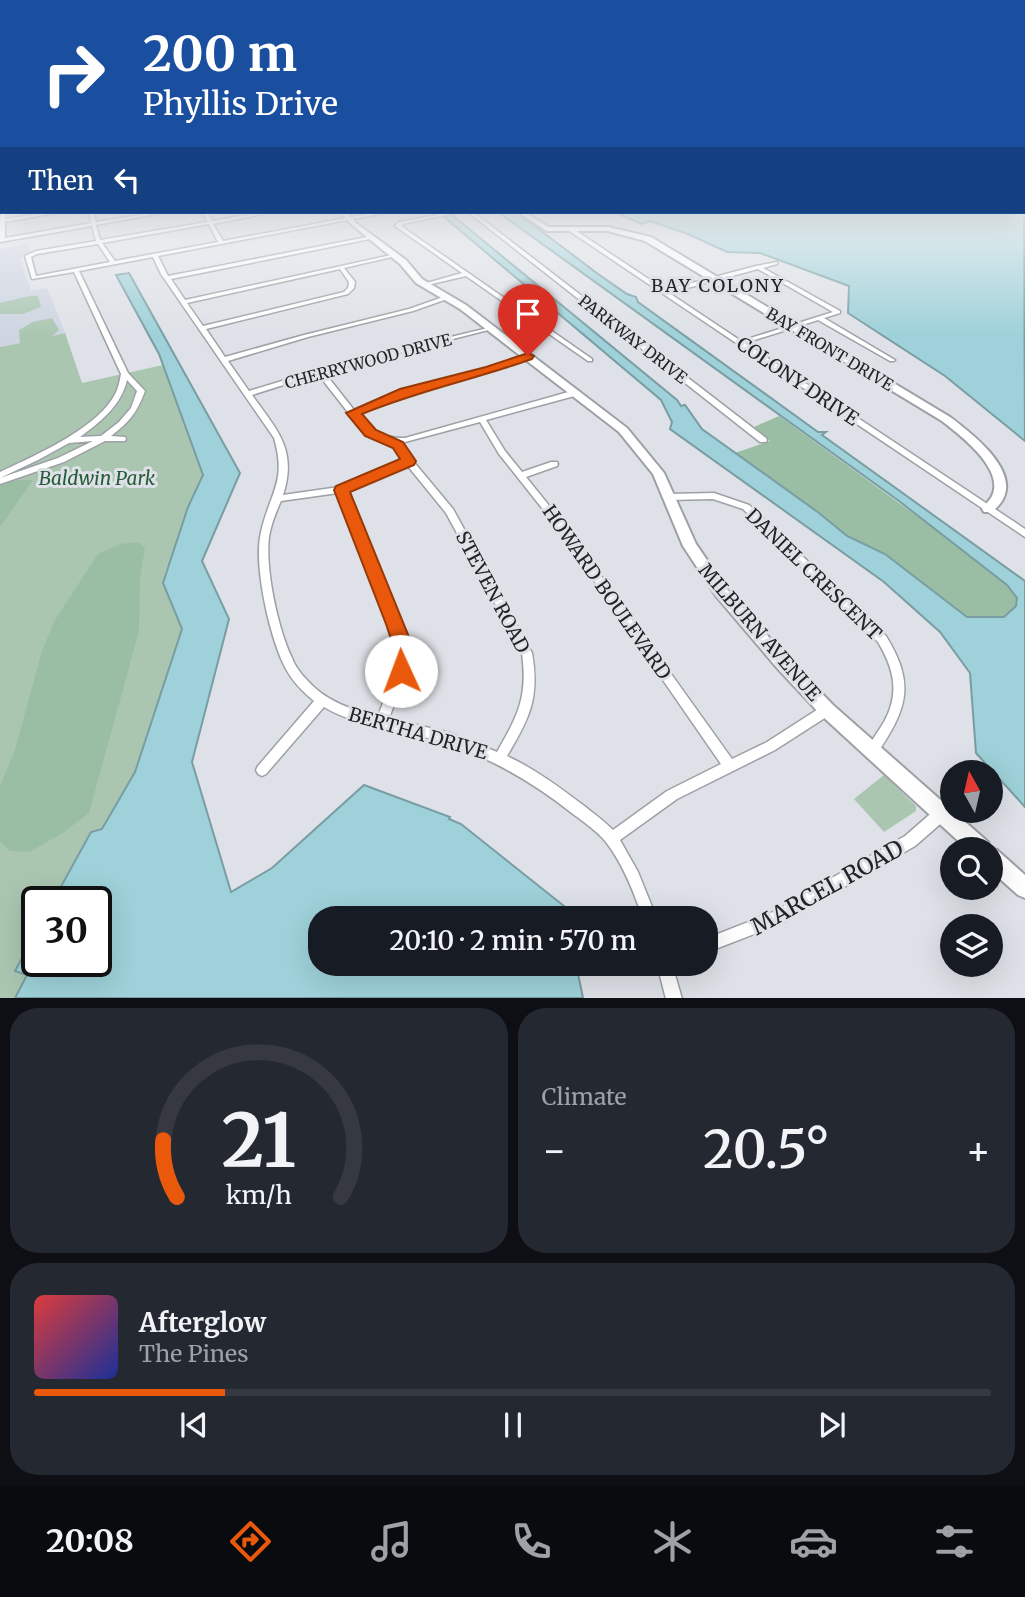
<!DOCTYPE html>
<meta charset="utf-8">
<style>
:root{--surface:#171b24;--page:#242831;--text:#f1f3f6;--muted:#9ea1a6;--line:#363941;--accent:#ea580c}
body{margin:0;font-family:Merriweather,serif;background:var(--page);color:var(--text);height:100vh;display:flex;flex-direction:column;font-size:26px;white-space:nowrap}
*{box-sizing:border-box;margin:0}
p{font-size:23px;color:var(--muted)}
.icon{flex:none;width:38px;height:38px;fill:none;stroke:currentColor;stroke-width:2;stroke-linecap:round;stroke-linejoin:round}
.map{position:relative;height:998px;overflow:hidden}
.drawer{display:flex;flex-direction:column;gap:10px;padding:10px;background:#0d0f14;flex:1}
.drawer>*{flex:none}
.guide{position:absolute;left:0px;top:0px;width:1026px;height:214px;box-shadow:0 7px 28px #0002;background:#1a4fa0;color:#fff;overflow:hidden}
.needle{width:46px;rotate:352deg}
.tools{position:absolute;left:940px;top:760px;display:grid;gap:14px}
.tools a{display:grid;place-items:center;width:63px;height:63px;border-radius:50%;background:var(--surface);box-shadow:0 7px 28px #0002;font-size:35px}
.speed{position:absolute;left:21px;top:886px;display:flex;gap:14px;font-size:35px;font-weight:700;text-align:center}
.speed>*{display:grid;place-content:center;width:91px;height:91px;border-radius:50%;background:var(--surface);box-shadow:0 7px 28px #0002;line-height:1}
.speed .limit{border:4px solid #111;border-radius:10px;background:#fff;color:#111}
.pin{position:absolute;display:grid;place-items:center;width:60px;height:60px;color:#fff;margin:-72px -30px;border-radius:50% 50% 50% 0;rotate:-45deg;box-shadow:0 0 7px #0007}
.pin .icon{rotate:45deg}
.me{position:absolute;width:77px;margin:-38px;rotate:358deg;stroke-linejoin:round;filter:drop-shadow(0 0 5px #0008)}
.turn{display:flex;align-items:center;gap:24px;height:147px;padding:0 28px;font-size:32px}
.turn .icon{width:91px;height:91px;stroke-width:2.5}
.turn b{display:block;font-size:49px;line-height:60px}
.then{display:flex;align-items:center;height:66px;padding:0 28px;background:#0003;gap:14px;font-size:26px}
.big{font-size:52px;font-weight:600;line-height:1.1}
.drawer .tile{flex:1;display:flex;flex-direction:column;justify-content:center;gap:10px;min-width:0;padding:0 24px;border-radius:28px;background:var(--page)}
.drawer .dial{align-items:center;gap:0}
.dial svg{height:182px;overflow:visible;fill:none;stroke:var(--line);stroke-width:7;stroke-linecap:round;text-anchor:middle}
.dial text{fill:var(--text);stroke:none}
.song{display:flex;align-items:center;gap:21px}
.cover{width:84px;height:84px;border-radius:10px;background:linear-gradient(135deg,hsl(0 70% 55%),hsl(230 70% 35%))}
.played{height:7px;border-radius:4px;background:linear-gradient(90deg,var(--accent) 20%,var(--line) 20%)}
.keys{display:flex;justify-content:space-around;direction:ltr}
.heat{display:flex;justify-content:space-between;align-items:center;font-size:38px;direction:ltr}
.drawer .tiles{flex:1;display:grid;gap:10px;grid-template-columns:1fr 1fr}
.tile:last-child{grid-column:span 2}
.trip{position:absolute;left:308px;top:906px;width:410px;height:70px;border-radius:28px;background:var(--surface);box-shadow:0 7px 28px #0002;font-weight:600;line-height:70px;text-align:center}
.menu{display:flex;height:112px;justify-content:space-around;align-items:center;background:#090b0e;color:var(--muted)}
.menu .icon{width:49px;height:49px}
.menu .on{color:var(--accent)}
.menu b{font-size:32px;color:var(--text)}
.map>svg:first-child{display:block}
.built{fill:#ced5e1}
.green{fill:#aac6b1}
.forest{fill:#9abea3}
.water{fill:#9ed1d9;stroke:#799da3;stroke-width:2}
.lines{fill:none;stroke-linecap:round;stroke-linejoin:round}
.street-casing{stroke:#9da0a5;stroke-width:3}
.secondary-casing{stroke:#9da0a5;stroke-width:4}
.street{fill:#fff;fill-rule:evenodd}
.secondary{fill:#fff;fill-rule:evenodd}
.route{fill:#ea580c;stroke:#983908;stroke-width:2}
.labels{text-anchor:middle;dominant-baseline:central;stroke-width:6;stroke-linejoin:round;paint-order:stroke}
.far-street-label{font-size:16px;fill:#222325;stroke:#dee1e7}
.far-neighbourhood-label{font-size:18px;letter-spacing:2px;fill:#222325;stroke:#dee1e7}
.street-label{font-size:19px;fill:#222325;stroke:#dee1e7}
.park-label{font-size:19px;font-style:italic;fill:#245c38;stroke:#dee1e7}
.near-street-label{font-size:23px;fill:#222325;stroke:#dee1e7}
</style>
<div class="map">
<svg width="1025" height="999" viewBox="0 0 1025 999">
<rect width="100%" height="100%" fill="#dee1e7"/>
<path class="built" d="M27,244L32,252L20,258L31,291L47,288L65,333L0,347V249Z"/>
<g class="green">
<path d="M30,296H38L41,307L23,314H0V303Z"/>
<path d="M52,318L59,330L52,336L65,333L82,383L163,365L203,475L165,573L163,583L182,629L135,772L102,829L91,832L53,901H37V931L15,970L27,975L15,998H0V347L20,343L19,330L33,322Z"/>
<path d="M884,775L916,806V811L884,832L854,799Z"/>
</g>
<g class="forest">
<path d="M779,416L975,558L1007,585L1017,598L1016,606L1004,617H968L847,536L819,513L735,453L770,441L754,427Z"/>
<path d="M19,480H33L0,527V485Z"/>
<path d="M138,542L145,548L140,577L139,631L89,813L61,834L29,852L10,851L0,842V786L14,753L42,651L55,620L98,554L120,544Z"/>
</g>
<g class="water">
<path d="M1024,197L1025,441L945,376L848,313L849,286L760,253L727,252L688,234L650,221L642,224L614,212H1024Z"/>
<path d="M498,212H516L598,274L627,294L636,297L638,302L818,432H826L822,435L1025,581V807L976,753L970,673L940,632L884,582L670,429L672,422L661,400L444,217L452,215L677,400L681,406L685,405L702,429L819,513L847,536L885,554L967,617H1004L1016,606L1017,598L1007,585L899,501Z"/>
<path d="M129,273L240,473L202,561L229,619L192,762L231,892L272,868L364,785L450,817L449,819L461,824L564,906L567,919H320V964H576L583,998H15L27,975L15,971L37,931V961H96V901H53L91,832L102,829L135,772L182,629L163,583L188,507L203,475L159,354L116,275Z"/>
</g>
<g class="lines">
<g class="street-casing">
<g id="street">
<rect x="0" y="203" width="2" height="3"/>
<path d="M2,211L5,212V219L51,212H61L5,222V238L91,223L89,212H93L96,222L158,212H167L96,225L100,240L207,222L203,212H207L212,221L264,212H273L213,224L223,241L378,212H386L384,213L158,256L168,276L372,236L373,237L370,239L171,279L185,300L396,254V256L344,268L355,282L354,288L348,294L206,329L225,357L304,335L409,309L443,297H447V299L413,311L308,337L228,361L249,391L331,366L492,327V329L324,372L354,410L401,390L489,368L526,355H530V357L493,370L407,394L357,414C372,432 381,438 405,438L572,391H578V395L486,420L505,451L522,472L551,462H557L558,464L557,466L526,477L563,523L732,759L767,742L823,706L827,705L831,706L833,710L831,714L775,750L677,799L620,840L638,872L657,919H643C634,892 623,864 606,842C597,831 584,822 573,814C530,780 485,754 432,739C396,729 356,726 324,707L266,774L262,776L258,774L256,770L258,766L314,701C303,692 293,682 286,669C270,639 253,565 261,532C270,492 287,482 274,438L161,274L153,257L79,271L128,373L145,391C136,414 130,421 111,436L125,437L126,439L125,441H105L64,462L0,484V478L58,458L93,441L69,443L38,460L0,478V472C34,456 102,427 117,390C119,385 120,379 121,374L74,272L32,279L25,256L36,251L96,241L92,226L0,242V220ZM209,224L218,242L115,261L102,243ZM98,244L110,262L36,276L31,257L37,254ZM340,269L349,282L348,288L344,292L203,326L187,303ZM318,374L361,429L375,438L389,442L403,460L339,487L283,495C298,449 276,429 252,395ZM127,380L137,391L131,408L119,422L101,436L80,437C100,422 121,406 127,380ZM480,422L499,454L557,527L721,764L667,791L613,830C603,820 593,813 583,805C559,787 535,769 507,756C529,719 540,698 532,653L453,509L398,443L405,442ZM407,465L446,513L522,653C528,697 518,715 497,752L450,733L389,718L407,671V642L346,491ZM338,493L397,642L395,671L378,716C352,710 325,701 307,680C301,674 295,666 292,658C278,629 265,569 269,537C271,524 276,512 281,501Z"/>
<path d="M453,212H461L403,224L401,226L592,359V361H588L466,276L423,286V284L462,273L395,226L399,222Z"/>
<path d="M468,212H473L766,438L767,440L766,442H760Z"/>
<path d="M568,228H572L665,290L756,266L777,262V264L763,268L840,311V313L824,318L895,360L894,361H890L818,320L745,343L1025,529V537L568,230ZM758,269L833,312L741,341L669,293Z"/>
<path d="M714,493L749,505L886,636C916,685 907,709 876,755L872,757L868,755L866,751C871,741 878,732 884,722C900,693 894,669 878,642L743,509L713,499L669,500L665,497L669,494Z"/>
<path d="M941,808L946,809L947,814L946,819L915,846L780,924L705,953V939L771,913L905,836L936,809Z"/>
<path d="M657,964H672L682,999H666Z"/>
</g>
</g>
<g class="secondary-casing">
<g id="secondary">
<path d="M340,212H347L356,223L406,260L422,279L466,305L627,428L664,473L696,544L726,588L788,659L833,705L988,842L990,848L997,850L1025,875V898L1018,895L990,870V849H967L821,715L778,669L716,596L683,546L653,474L619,432L460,309L416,283L400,264L352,225Z"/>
<path d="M517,212H524L549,227H608L651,237L950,417C970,432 1019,469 1003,499C1001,504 996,508 992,512H984L982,509C985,505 990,500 992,496C1005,469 960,435 942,421L645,241L608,231H547Z"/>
</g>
</g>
<use href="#street" class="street"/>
<use href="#secondary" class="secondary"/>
</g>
<linearGradient id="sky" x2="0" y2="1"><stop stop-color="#8ac0e2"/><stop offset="0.59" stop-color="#f0f2f4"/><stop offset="1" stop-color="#f0f2f4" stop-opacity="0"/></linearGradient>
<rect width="1025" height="336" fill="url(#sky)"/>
<path class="route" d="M528,353L534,356L532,359C476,379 417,391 362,414L376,430L403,442L416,461L414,465L350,492L411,642V671L408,677L401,679L394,677L391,671L392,642L386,624L334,490L336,486L400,459L393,448L365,436L346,413L400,389L486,367Z"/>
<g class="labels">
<g class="far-street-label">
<text transform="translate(633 339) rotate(38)">PARKWAY DRIVE</text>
<text transform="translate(830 349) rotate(31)">BAY FRONT DRIVE</text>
<text transform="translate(368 361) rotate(-15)">CHERRYWOOD DRIVE</text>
</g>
<g class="far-neighbourhood-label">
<text x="718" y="285">BAY COLONY</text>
</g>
<g class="street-label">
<text transform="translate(798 381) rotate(34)">COLONY DRIVE</text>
<text transform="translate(814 574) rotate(44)">DANIEL CRESCENT</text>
<text transform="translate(493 592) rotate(62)">STEVEN ROAD</text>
<text transform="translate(607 592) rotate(55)">HOWARD BOULEVARD</text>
<text transform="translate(760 632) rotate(49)">MILBURN AVENUE</text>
<text transform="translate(418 733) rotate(16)">BERTHA DRIVE</text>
</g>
<g class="park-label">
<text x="97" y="478">Baldwin Park</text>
</g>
<g class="near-street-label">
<text transform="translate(827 887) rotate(-29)">MARCEL ROAD</text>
</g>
</g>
</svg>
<div class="tools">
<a><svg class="needle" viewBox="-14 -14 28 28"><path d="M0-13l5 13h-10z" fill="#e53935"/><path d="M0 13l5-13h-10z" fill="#9ea1a6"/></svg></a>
<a><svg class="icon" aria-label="search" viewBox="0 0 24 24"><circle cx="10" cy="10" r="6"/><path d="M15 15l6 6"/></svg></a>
<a><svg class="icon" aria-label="layers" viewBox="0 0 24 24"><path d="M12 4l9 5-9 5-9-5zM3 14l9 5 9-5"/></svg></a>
</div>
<div class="speed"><div class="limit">30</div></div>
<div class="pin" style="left:528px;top:356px;background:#d93025"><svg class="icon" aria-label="arrive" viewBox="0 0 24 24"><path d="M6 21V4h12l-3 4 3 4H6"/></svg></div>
<svg class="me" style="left:401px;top:671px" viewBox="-20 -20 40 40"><circle r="19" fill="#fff"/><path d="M0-13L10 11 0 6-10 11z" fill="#ea580c"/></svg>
<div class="trip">20:10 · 2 min · 570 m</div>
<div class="guide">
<div class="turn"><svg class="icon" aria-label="right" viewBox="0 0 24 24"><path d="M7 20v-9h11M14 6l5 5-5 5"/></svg><div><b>200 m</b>Phyllis Drive</div></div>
<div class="then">Then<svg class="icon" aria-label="left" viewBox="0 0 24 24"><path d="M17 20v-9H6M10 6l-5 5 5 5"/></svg></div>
</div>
</div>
<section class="drawer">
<div class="tiles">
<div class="tile dial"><svg viewBox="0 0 100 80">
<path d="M14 69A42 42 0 1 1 86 69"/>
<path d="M14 69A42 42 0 0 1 8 44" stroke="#ea580c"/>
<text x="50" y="56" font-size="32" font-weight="700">21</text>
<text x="50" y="72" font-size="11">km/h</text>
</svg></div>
<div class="tile"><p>Climate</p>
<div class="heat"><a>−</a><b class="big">20.5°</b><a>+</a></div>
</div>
<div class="tile">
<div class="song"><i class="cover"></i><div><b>Afterglow</b><p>The Pines</p></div></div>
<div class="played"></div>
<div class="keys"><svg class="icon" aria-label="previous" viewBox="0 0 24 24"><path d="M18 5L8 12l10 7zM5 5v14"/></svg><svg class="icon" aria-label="pause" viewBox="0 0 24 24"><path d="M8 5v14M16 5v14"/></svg><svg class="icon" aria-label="next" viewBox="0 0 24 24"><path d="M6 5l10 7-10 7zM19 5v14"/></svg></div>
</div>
</div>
</section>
<nav class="menu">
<b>20:08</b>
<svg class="icon on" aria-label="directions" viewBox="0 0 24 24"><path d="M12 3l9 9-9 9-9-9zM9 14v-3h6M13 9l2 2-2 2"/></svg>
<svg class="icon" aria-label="music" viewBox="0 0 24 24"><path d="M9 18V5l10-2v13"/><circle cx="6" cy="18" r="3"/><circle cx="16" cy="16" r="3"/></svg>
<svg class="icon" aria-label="phone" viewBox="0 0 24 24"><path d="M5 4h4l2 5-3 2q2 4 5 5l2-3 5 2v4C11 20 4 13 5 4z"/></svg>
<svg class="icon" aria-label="climate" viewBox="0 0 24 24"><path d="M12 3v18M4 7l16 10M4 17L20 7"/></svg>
<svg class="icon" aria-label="car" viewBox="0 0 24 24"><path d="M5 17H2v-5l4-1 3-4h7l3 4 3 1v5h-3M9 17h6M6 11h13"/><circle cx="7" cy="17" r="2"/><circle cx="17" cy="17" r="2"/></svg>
<svg class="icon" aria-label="filters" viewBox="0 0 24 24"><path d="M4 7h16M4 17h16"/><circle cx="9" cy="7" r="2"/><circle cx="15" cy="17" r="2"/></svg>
</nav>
